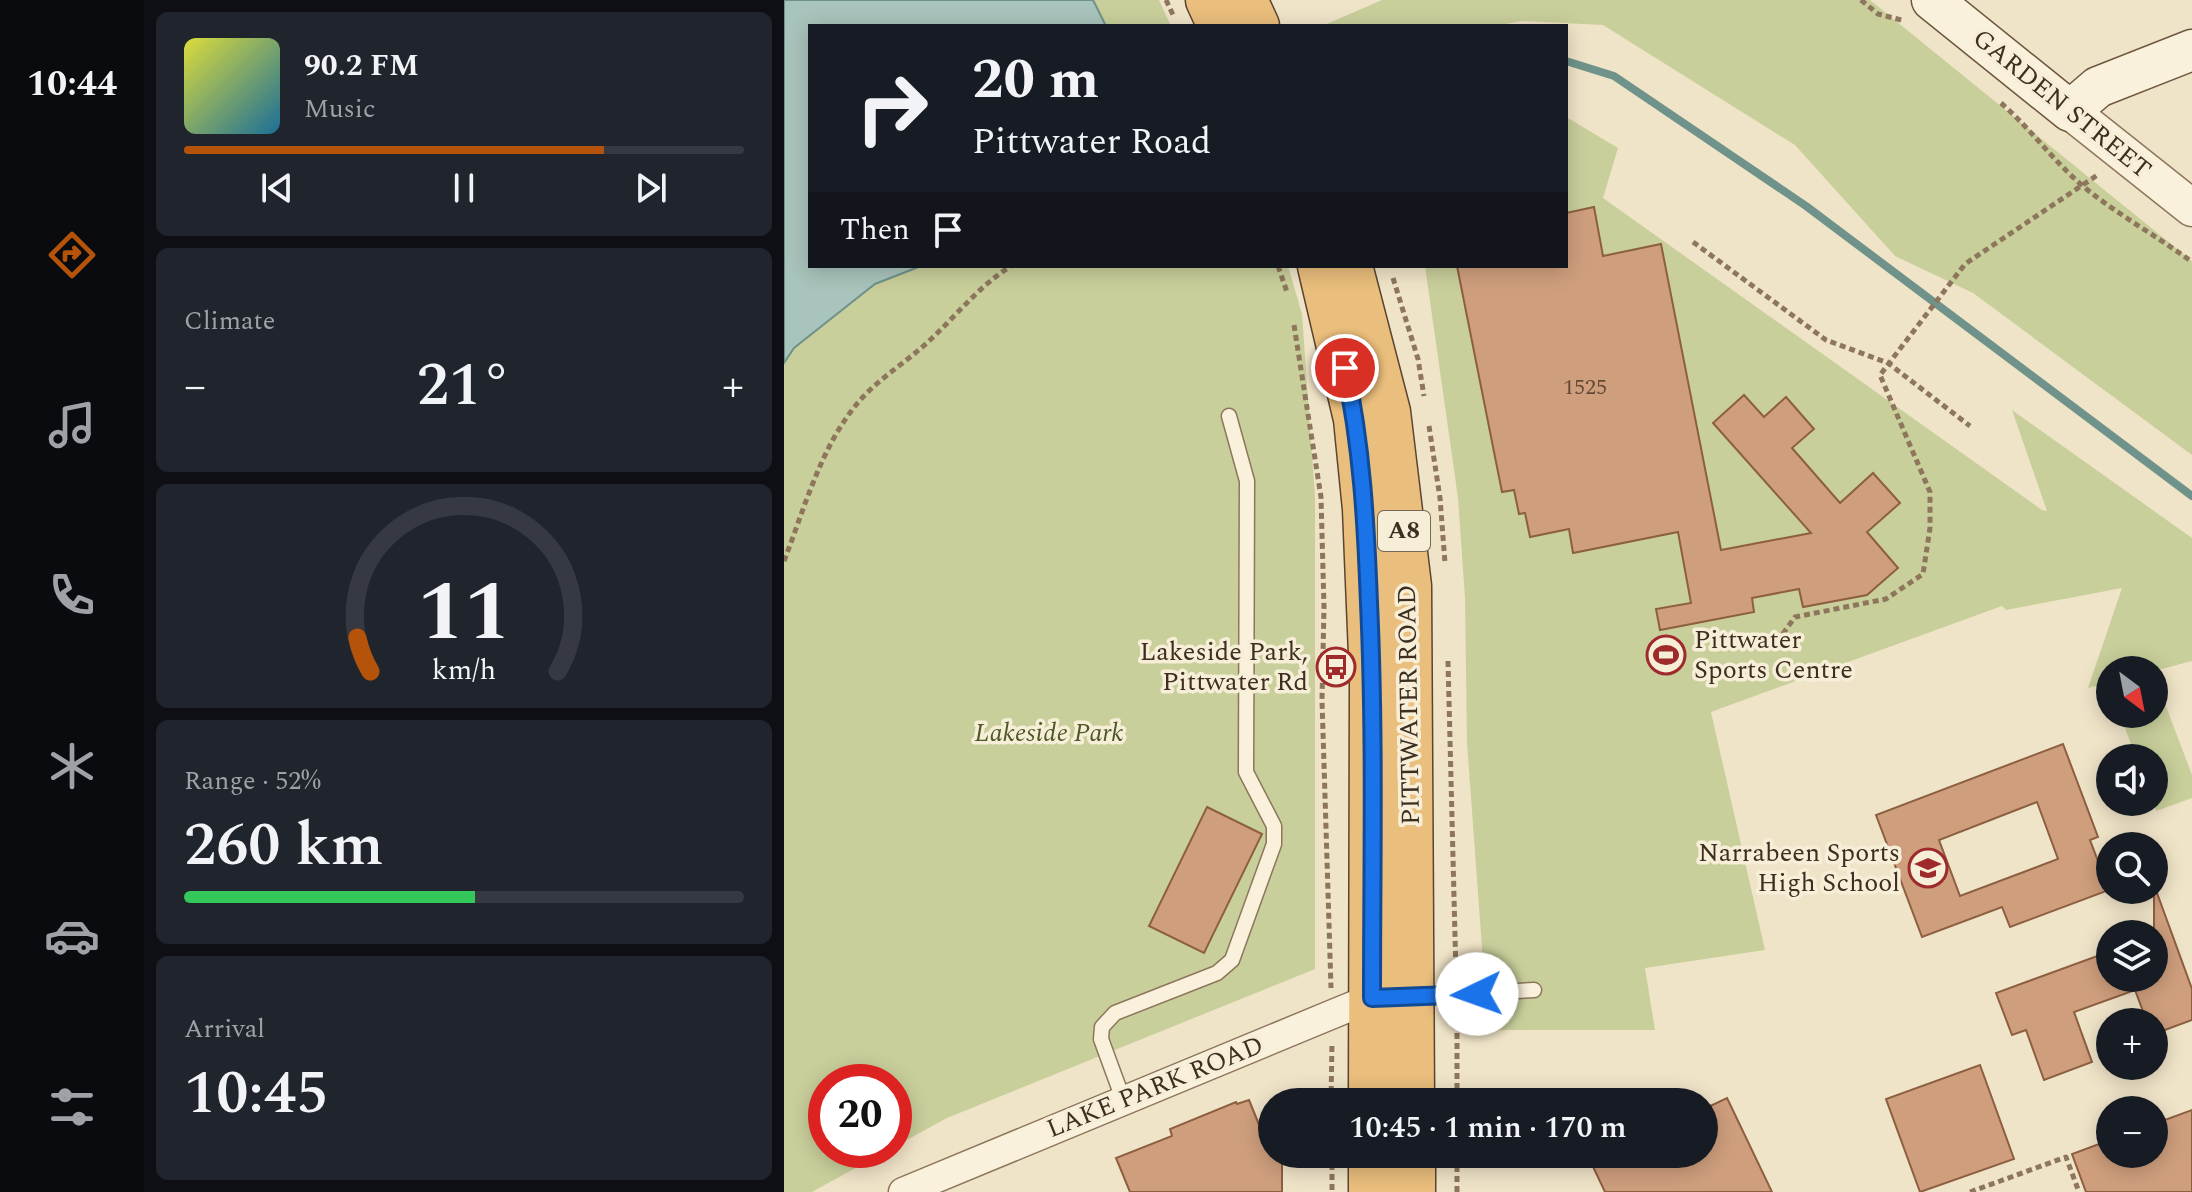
<!DOCTYPE html>
<meta charset="utf-8">
<style>
:root{--surface:#171b24;--page:#20242c;--text:#f1f3f6;--muted:#9ea1a6;--line:#363941;--accent:#b45309}
body{margin:0;font-family:Spectral,serif;background:var(--page);color:var(--text);height:100vh;display:flex;flex-direction:column;font-size:30px;white-space:nowrap}
*{box-sizing:border-box;margin:0}
p{font-size:26px;color:var(--muted)}
.icon{flex:none;width:44px;height:44px;fill:none;stroke:currentColor;stroke-width:2;stroke-linecap:round;stroke-linejoin:round}
.map{position:relative;flex:1;overflow:hidden}
.panel{display:flex;flex-direction:column;gap:12px;padding:12px;background:#0d0f14;width:640px}
.panel>*{flex:none}
.top-card{position:absolute;left:24px;top:24px;width:760px;height:244px;border-radius:0px;box-shadow:0 4px 20px #0003;background:#171b24;color:var(--text);overflow:hidden}
.needle{width:52px;rotate:148deg}
.tools{position:absolute;left:1312px;top:656px;display:grid;gap:16px}
.tools a{display:grid;place-items:center;width:72px;height:72px;border-radius:50%;background:var(--surface);box-shadow:0 4px 20px #0003;font-size:40px}
.speed{position:absolute;left:24px;top:1064px;display:flex;gap:16px;font-size:40px;font-weight:700;text-align:center}
.speed>*{display:grid;place-content:center;width:104px;height:104px;border-radius:50%;background:var(--surface);box-shadow:0 4px 20px #0003;line-height:1}
.speed .limit{border:12px solid #d22;background:#fff;color:#111}
.pin{position:absolute;display:grid;place-items:center;width:68px;height:68px;color:#fff;margin:-34px;border:4px solid #fff;border-radius:50%;box-shadow:0 2px 8px #0007}
.me{position:absolute;width:88px;margin:-44px;rotate:267deg;stroke-linejoin:round;filter:drop-shadow(0 0 6px #0008)}
.turn{display:flex;align-items:center;gap:28px;height:168px;padding:0 32px;font-size:36px}
.turn .icon{width:104px;height:104px;stroke-width:2.5}
.turn b{display:block;font-size:56px;line-height:68px}
.then{display:flex;align-items:center;height:76px;padding:0 32px;background:#0003;gap:16px;font-size:30px}
.big{font-size:60px;font-weight:600;line-height:1.1}
.panel .card{flex:1;display:flex;flex-direction:column;justify-content:center;gap:12px;min-width:0;padding:0 28px;border-radius:12px;background:var(--page)}
.panel .dial{align-items:center;gap:0}
.dial svg{height:208px;overflow:visible;fill:none;stroke:var(--line);stroke-width:7;stroke-linecap:round;text-anchor:middle}
.dial text{fill:var(--text);stroke:none}
.song{display:flex;align-items:center;gap:24px}
.cover{width:96px;height:96px;border-radius:12px;background:linear-gradient(135deg,hsl(60 70% 55%),hsl(200 70% 35%))}
.played{height:8px;border-radius:4px;background:linear-gradient(90deg,var(--accent) 75%,var(--line) 75%)}
.keys{display:flex;justify-content:space-around;direction:ltr}
.heat{display:flex;justify-content:space-between;align-items:center;font-size:44px;direction:ltr}
.charge{height:12px;border-radius:6px;background:linear-gradient(90deg,#34c759 52%,var(--line) 0)}
.trip{position:absolute;left:474px;top:1088px;width:460px;height:80px;border-radius:40px;background:var(--surface);box-shadow:0 4px 20px #0003;font-weight:600;line-height:80px;text-align:center}
main{display:flex;flex:1;min-height:0}
.dock{display:flex;flex-direction:column;width:144px;justify-content:space-around;align-items:center;background:#090b0e;color:var(--muted)}
.dock .icon{width:56px;height:56px}
.dock .selected{color:var(--accent)}
.dock b{font-size:36px;color:var(--text)}
.map>svg:first-child{display:block}
.green{fill:#c9cf9b}
.water{fill:#a9c4bc;stroke:#6f938a;stroke-width:2}
.lines{fill:none;stroke-linecap:round;stroke-linejoin:round}
.stream{stroke:#6f938a;stroke-width:8}
.building{fill:#cf9f7d;stroke:#8d5f41;stroke-width:2;fill-rule:evenodd}
.service-casing{stroke:#8d765c;stroke-width:17}
.minor-casing{stroke:#8d765c;stroke-width:31}
.tertiary-casing{stroke:#8d765c;stroke-width:39}
.secondary-casing{stroke:#6f573f;stroke-width:43}
.trunk-casing{stroke:#5b4430;stroke-width:47}
.path{stroke:#8d765c;stroke-width:5;stroke-dasharray:6 4;stroke-linecap:butt}
.service{stroke:#faf1dc;stroke-width:14}
.minor{stroke:#faf1dc;stroke-width:28}
.tertiary{stroke:#faf1dc;stroke-width:36}
.secondary{stroke:#faf1dc;stroke-width:40}
.trunk{stroke:#eabe7c;stroke-width:44}
.route-casing{stroke:#114b97;stroke-width:20}
.route{stroke:#1a73e8;stroke-width:14}
.labels{text-anchor:middle;dominant-baseline:central;stroke-width:7;stroke-linejoin:round;paint-order:stroke}
.number-label{font-size:22px;fill:#624a37}
.shield{fill:#f7eed8;stroke:#756857;stroke-width:2}
.shield-label{font-size:24px;font-weight:bold;fill:#3d2e20}
.street-label{font-size:26px;fill:#3d2e20;stroke:#f7eed8}
.poi-label{font-size:26px;fill:#3d2e20;stroke:#f7eed8;text-anchor:end}
.park-label{font-size:26px;font-style:italic;fill:#4d5a26;stroke:#f7eed8}
</style>
<main>
<nav class="dock">
<b>10:44</b>
<svg class="icon selected" aria-label="directions" viewBox="0 0 24 24"><path d="M12 3l9 9-9 9-9-9zM9 14v-3h6M13 9l2 2-2 2"/></svg>
<svg class="icon" aria-label="music" viewBox="0 0 24 24"><path d="M9 18V5l10-2v13"/><circle cx="6" cy="18" r="3"/><circle cx="16" cy="16" r="3"/></svg>
<svg class="icon" aria-label="phone" viewBox="0 0 24 24"><path d="M5 4h4l2 5-3 2q2 4 5 5l2-3 5 2v4C11 20 4 13 5 4z"/></svg>
<svg class="icon" aria-label="climate" viewBox="0 0 24 24"><path d="M12 3v18M4 7l16 10M4 17L20 7"/></svg>
<svg class="icon" aria-label="car" viewBox="0 0 24 24"><path d="M5 17H2v-5l4-1 3-4h7l3 4 3 1v5h-3M9 17h6M6 11h13"/><circle cx="7" cy="17" r="2"/><circle cx="17" cy="17" r="2"/></svg>
<svg class="icon" aria-label="filters" viewBox="0 0 24 24"><path d="M4 7h16M4 17h16"/><circle cx="9" cy="7" r="2"/><circle cx="15" cy="17" r="2"/></svg>
</nav>
<section class="panel">
<div class="card">
<div class="song"><i class="cover"></i><div><b>90.2 FM</b><p>Music</p></div></div>
<div class="played"></div>
<div class="keys"><svg class="icon" aria-label="previous" viewBox="0 0 24 24"><path d="M18 5L8 12l10 7zM5 5v14"/></svg><svg class="icon" aria-label="pause" viewBox="0 0 24 24"><path d="M8 5v14M16 5v14"/></svg><svg class="icon" aria-label="next" viewBox="0 0 24 24"><path d="M6 5l10 7-10 7zM19 5v14"/></svg></div>
</div>
<div class="card"><p>Climate</p>
<div class="heat"><a>−</a><b class="big">21°</b><a>+</a></div>
</div>
<div class="card dial"><svg viewBox="0 0 100 80">
<path d="M14 69A42 42 0 1 1 86 69"/>
<path d="M14 69A42 42 0 0 1 9 56" stroke="#b45309"/>
<text x="50" y="56" font-size="32" font-weight="700">11</text>
<text x="50" y="72" font-size="11">km/h</text>
</svg></div>
<div class="card"><p>Range · 52%</p><b class="big">260 km</b><div class="charge"></div></div>
<div class="card"><p>Arrival</p><b class="big">10:45</b></div>
</section>
<div class="map">
<svg width="1408" height="1192" viewBox="0 0 1408 1192">
<rect width="100%" height="100%" fill="#f0e4c8"/>
<g class="green">
<path d="M309,0H375L387,26H322Z"/>
<path d="M598,0H1086L1408,261V455L1189,293L1111,256L1011,145L819,25L739,21L709,26H538Z"/>
<path d="M782,117L834,148L819,198L1258,510L1263,511L1228,410L1408,538V661L1370,671L1326,670V682L1304,688L1338,588L1222,610L1218,606L927,712L981,950L861,968L871,1030H704L683,743L681,598L674,498L641,266H782Z"/>
<path d="M137,266H504L518,314L531,497V969L163,1118L110,1147V1082H42V1150H104L28,1192H0V363L10,348L91,284Z"/>
<path d="M1380,701L1408,775V798L1372,811L1369,802L1370,758H1352L1337,717L1345,714H1370V705Z"/>
</g>
<path class="water" d="M0,0H309L322,26H26V266H137L91,284L10,348L0,363Z"/>
<g class="lines">
<path class="stream" d="M782,61L830,76L1022,206L1408,496"/>
</g>
<g class="building">
<path d="M810,207L819,256L877,244L937,550L1027,533L929,423L960,395L980,417L1002,397L1030,429L1008,448L1056,503L1089,473L1116,503L1083,532L1114,568L1083,595L1019,607L1015,589L968,598L970,612L876,630L872,609L907,603L894,532L789,553L785,529L746,537L741,513L735,514L730,490L718,492L673,266H782V213Z"/>
<path d="M1279,744L1314,837L1306,840L1325,890L1226,927L1218,907L1138,937L1092,815ZM1253,802L1274,859L1176,896L1155,840Z"/>
<path d="M423,807L478,834L420,953L365,926Z"/>
<path d="M1370,893H1373L1408,989V1020L1370,1034V1022H1363L1351,990L1290,1012L1308,1062L1260,1080L1242,1030L1228,1035L1212,993L1316,955L1324,978H1370Z"/>
<path d="M1196,1065L1230,1159L1136,1192L1102,1099Z"/>
<path d="M943,1098L988,1192H821L803,1154H920V1109Z"/>
<path d="M465,1100L487,1154H498V1192H346L332,1158L388,1136L386,1129L452,1102L453,1104Z"/>
<path d="M1408,1110V1192H1302L1288,1154L1326,1140V1154H1370V1124Z"/>
</g>
<g class="lines">
<g class="service-casing">
<g id="service">
<path d="M631,997L750,990"/>
<path d="M339,1099L317,1039L318,1027L331,1013L433,973L448,960L490,844V826L462,772L463,481L445,416"/>
</g>
</g>
<g class="minor-casing">
<path id="minor" d="M119,1192L549,1014L588,998H599"/>
</g>
<g class="tertiary-casing">
<path id="tertiary" d="M1286,111L1408,208"/>
</g>
<g class="secondary-casing">
<path id="secondary" d="M1148,0L1286,111L1314,87L1408,50"/>
</g>
<g class="trunk-casing">
<g id="trunk">
<path d="M424,0L436,26"/>
<path d="M461,0L473,26"/>
<path d="M536,266L572,419L581,509L588,679L587,1102"/>
<path d="M566,266L604,412L625,586L628,1102"/>
<path d="M629,1154V1192"/>
<path d="M587,1192V1154"/>
</g>
</g>
<g class="path">
<path d="M382,0L390,17"/>
<path d="M1077,0L1094,14L1121,21"/>
<path d="M1217,103C1247,129 1270,162 1300,187C1334,215 1373,236 1408,262"/>
<path d="M909,242L1042,340L1104,363L1186,426"/>
<path d="M494,266L503,292"/>
<path d="M609,278L634,359L640,396"/>
<path d="M510,325L537,497L540,607L538,700L547,988"/>
<path d="M645,426L656,498L661,563"/>
<path d="M0,561C20,510 36,449 72,405C93,379 122,363 146,340C173,315 195,286 227,266"/>
<path d="M993,642L1011,617L1102,599L1139,574L1146,528V492L1096,375L1181,264L1315,174"/>
<path d="M664,661L672,975"/>
<path d="M673,1013V1102"/>
<path d="M547,1102L548,1042"/>
<path d="M548,1154V1192"/>
<path d="M673,1192V1154"/>
<path d="M1186,1192L1282,1157L1295,1192"/>
</g>
<use href="#service" class="service"/>
<use href="#minor" class="minor"/>
<use href="#tertiary" class="tertiary"/>
<use href="#secondary" class="secondary"/>
<use href="#trunk" class="trunk"/>
</g>
<g class="lines">
<g class="route-casing">
<path id="route" d="M561,368C578,446 582,524 585,603C591,735 588,867 588,998L693,994"/>
</g>
<use href="#route" class="route"/>
</g>
<defs>
<g id="stadium-ring" transform="scale(2)"><circle r="9.5" fill="#f7eed8" stroke="#9e2a2b" stroke-width="1.5"/><path d="M0-5a6.5 5 0 1 0 0 10a6.5 5 0 1 0 0-10ZM-3.5-1.8h7v3.6h-7Z" fill="#9e2a2b"/></g>
<g id="bus-ring" transform="scale(2)"><circle r="9.5" fill="#f7eed8" stroke="#9e2a2b" stroke-width="1.5"/><path d="M-5-6H5V4H4V6H2V4H-2V6H-4V4H-5ZM-3.5-4V0h7V-4ZM-3.5 1.2v1.5H-2V1.2ZM2 1.2v1.5H3.5V1.2Z" fill="#9e2a2b"/></g>
<g id="school-ring" transform="scale(2)"><circle r="9.5" fill="#f7eed8" stroke="#9e2a2b" stroke-width="1.5"/><path d="M0-5L7-2L0 1L-7-2ZM-4 1L0 2.5L4 1V4Q0 6-4 4Z" fill="#9e2a2b"/></g>
</defs>
<g fill-rule="evenodd">
<use href="#stadium-ring" x="882" y="655"/>
<use href="#bus-ring" x="552" y="667"/>
<use href="#school-ring" x="1144" y="868"/>
</g>
<g class="labels">
<g class="number-label">
<text x="801" y="387">1525</text>
</g>
<rect class="shield" x="594" y="511" width="52" height="40" rx="6"/>
<g class="shield-label">
<text x="620" y="531">A8</text>
</g>
<g class="street-label">
<text transform="translate(1278 104) rotate(39)">GARDEN STREET</text>
<text transform="translate(625 705) rotate(-91)">PITTWATER ROAD</text>
<text transform="translate(371 1087) rotate(-22)">LAKE PARK ROAD</text>
</g>
<g class="poi-label">
<text x="910" y="640" text-anchor="start">Pittwater<tspan x="910" dy="30">Sports Centre</tspan></text>
<text x="524" y="652">Lakeside Park,<tspan x="524" dy="30">Pittwater Rd</tspan></text>
<text x="1116" y="853">Narrabeen Sports<tspan x="1116" dy="30">High School</tspan></text>
</g>
<g class="park-label">
<text x="265" y="733">Lakeside Park</text>
</g>
</g>
</svg>
<div class="tools">
<a><svg class="needle" viewBox="-14 -14 28 28"><path d="M0-13l5 13h-10z" fill="#e53935"/><path d="M0 13l5-13h-10z" fill="#9ea1a6"/></svg></a>
<a><svg class="icon" aria-label="sound" viewBox="0 0 24 24"><path d="M4 9h4l5-4v14l-5-4H4zM17 9q2 3 0 6"/></svg></a>
<a><svg class="icon" aria-label="search" viewBox="0 0 24 24"><circle cx="10" cy="10" r="6"/><path d="M15 15l6 6"/></svg></a>
<a><svg class="icon" aria-label="layers" viewBox="0 0 24 24"><path d="M12 4l9 5-9 5-9-5zM3 14l9 5 9-5"/></svg></a>
<a>+</a>
<a>−</a>
</div>
<div class="speed"><div class="limit">20</div></div>
<div class="pin" style="left:561px;top:368px;background:#d93025"><svg class="icon" aria-label="arrive" viewBox="0 0 24 24"><path d="M6 21V4h12l-3 4 3 4H6"/></svg></div>
<svg class="me" style="left:693px;top:994px" viewBox="-20 -20 40 40"><circle r="19" fill="#fff"/><path d="M0-13L10 11 0 6-10 11z" fill="#1a73e8"/></svg>
<div class="trip">10:45 · 1 min · 170 m</div>
<div class="top-card">
<div class="turn"><svg class="icon" aria-label="right" viewBox="0 0 24 24"><path d="M7 20v-9h11M14 6l5 5-5 5"/></svg><div><b>20 m</b>Pittwater Road</div></div>
<div class="then">Then<svg class="icon" aria-label="arrive" viewBox="0 0 24 24"><path d="M6 21V4h12l-3 4 3 4H6"/></svg></div>
</div>
</div>
</main>
